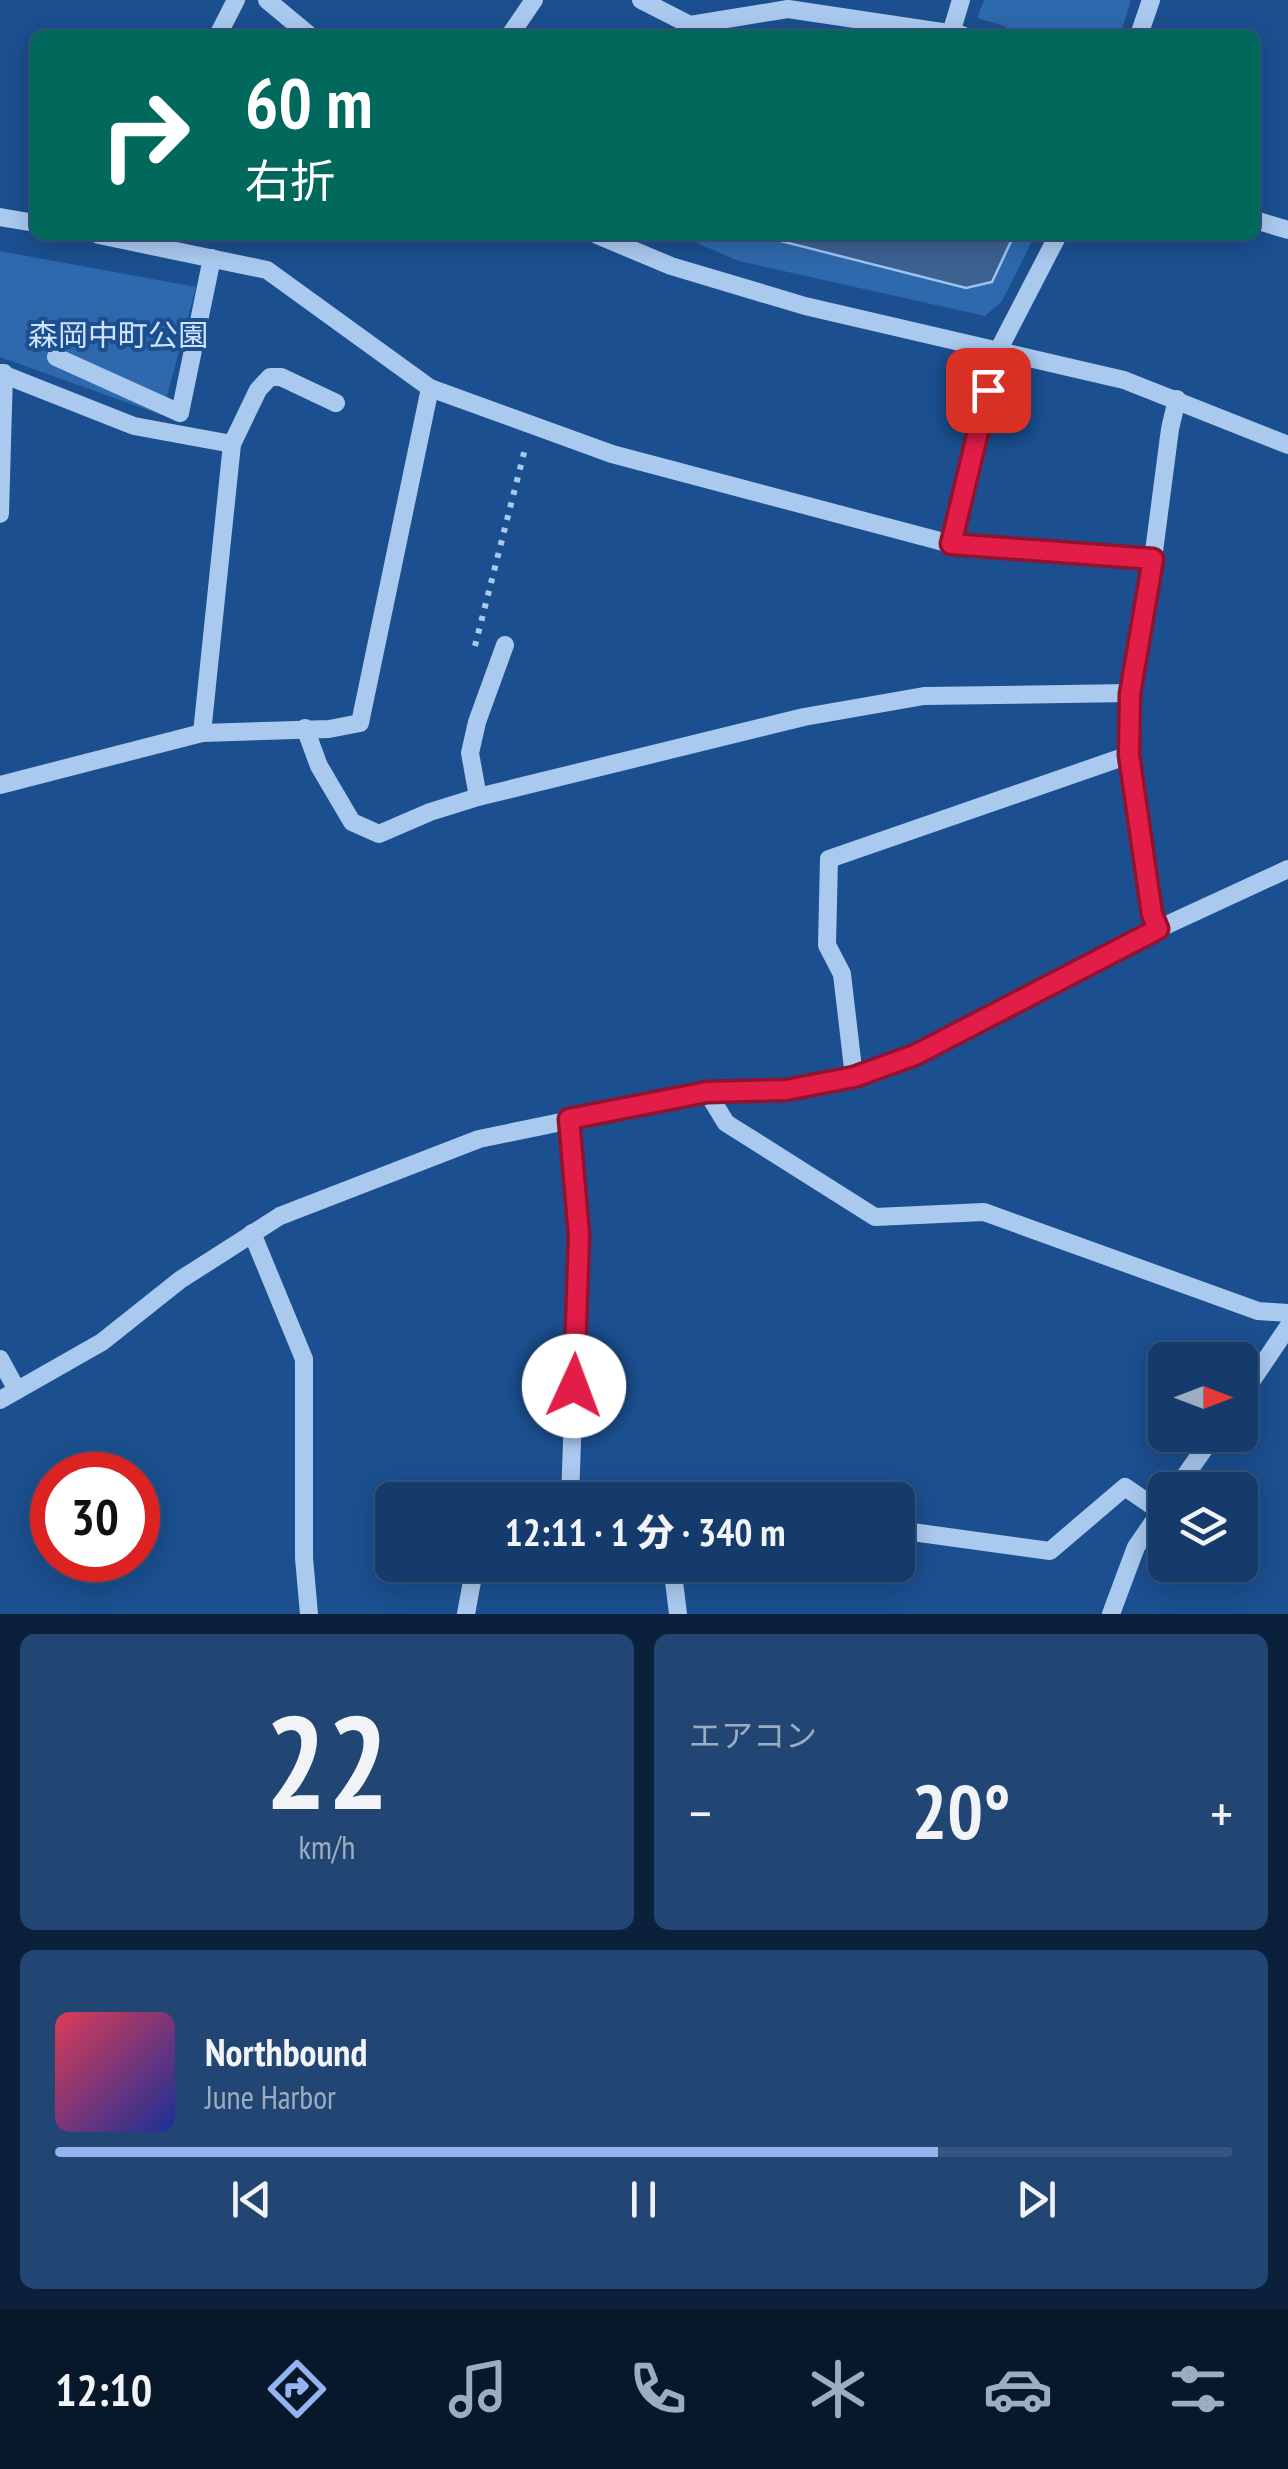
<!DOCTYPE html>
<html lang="ja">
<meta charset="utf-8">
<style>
:root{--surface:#143b6b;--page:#214673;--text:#f1f3f6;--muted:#9dadc1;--line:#33557e;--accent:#95b2f1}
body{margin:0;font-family:"PT Sans Narrow","Noto Sans JP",sans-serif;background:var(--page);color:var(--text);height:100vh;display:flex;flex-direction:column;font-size:38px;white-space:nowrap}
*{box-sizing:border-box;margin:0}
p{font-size:32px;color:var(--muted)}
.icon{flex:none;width:55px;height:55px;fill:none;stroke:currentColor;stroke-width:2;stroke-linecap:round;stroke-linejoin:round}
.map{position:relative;height:1614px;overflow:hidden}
.side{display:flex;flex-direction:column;gap:20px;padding:20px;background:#0b203b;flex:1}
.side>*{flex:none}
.guide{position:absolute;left:30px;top:30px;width:1230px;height:210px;border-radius:15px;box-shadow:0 5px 25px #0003,0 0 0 2px var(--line);background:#00695c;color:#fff;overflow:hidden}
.needle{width:65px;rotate:90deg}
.buttons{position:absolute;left:1148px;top:1342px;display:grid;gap:20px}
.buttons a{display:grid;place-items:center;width:110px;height:110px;border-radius:15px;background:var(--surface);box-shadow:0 5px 25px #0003,0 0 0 2px var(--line);font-size:50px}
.speed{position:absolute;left:30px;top:1452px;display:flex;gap:20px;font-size:50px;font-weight:700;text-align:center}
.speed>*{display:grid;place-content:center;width:130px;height:130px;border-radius:50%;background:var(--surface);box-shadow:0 5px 25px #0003,0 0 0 2px var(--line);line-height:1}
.speed .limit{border:15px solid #d22;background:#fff;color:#111}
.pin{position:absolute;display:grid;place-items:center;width:85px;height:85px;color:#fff;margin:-42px;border-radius:20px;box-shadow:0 5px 15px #0006}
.me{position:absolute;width:110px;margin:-55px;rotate:2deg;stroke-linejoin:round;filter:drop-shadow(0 0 8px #0008)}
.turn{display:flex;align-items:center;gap:35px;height:210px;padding:0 50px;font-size:45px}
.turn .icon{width:130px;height:130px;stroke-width:2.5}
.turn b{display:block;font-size:70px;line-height:85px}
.big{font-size:75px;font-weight:800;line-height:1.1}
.side .card{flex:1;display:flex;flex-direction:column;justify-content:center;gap:15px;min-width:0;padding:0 35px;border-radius:15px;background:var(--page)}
.side .dial{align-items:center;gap:0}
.dial b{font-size:130px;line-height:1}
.song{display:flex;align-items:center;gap:30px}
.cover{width:120px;height:120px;border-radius:15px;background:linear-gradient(135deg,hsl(350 70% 55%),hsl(230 70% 35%))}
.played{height:10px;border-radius:5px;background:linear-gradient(90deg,var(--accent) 75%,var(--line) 75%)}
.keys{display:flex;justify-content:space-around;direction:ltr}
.heat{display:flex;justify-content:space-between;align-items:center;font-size:55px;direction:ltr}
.side .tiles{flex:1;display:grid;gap:20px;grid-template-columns:1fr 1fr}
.card:last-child{grid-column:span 2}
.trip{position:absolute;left:375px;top:1482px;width:540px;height:100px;border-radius:15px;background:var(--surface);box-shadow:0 5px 25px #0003,0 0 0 2px var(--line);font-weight:800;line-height:100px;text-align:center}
.tabs{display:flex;height:160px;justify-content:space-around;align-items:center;background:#08182b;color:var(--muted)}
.tabs .icon{width:70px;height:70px}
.tabs .on{color:var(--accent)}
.tabs b{font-size:45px;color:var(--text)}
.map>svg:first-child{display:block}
.green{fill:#2e69ad}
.water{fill:#3c6290;stroke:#9cc4f0;stroke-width:2.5}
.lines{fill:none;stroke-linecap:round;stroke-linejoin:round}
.path{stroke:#a9c9ee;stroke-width:6;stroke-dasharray:5 8;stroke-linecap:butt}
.minor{stroke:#a9c9ee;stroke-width:18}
.route-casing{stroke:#92132f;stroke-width:25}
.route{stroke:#e11d48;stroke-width:18}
.labels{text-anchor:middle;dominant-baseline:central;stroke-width:8;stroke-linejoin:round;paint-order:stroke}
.park-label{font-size:30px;fill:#cfe3fa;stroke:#1b4f8f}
</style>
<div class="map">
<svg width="1288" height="1614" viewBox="0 0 1288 1614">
<rect width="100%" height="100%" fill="#1b4f8f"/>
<g class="green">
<path d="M984,0H1131L1120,35H1016L1004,26L977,18Z"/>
<path d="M678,235H1035L1002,301L985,316L739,261Z"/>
<path d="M0,251L196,287L162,415L0,357Z"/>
</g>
<path class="water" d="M757,235H1014L992,282L966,288Z"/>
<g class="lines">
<path class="path" d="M475,646L526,445"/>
<g class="minor">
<path d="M267,0L309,35"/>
<path d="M641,0L690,25L788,9L962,35"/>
<path d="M951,33L961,0"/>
<path d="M218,35L236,0"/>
<path d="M510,35L534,0"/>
<path d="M1139,35L1151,0"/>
<path d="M0,217L35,223"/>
<path d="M1255,220L1288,230"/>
<path d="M99,235L267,270L430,388L612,454L951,544L1153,559"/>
<path d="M597,235L671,266L805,306L1124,380L1288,445"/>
<path d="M56,357L180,413L212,258"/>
<path d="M0,373L134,426L232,444L202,733"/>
<path d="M232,444L258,390L270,377H281L336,403"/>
<path d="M0,514L4,373"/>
<path d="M951,544L998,351L1058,235"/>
<path d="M305,728L319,766L352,822L379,834L430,812L478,797L804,717L924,696L1130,693"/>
<path d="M0,785L202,733L329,729L360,723L430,388"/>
<path d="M478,797L470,753L477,722L505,645"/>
<path d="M1158,929L1152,914L1129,755L1130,693L1153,559L1170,429L1177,399"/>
<path d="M854,1077L842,974L827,945L829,859L1129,755"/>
<path d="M707,1092L726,1123L875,1217L984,1212L1258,1311L1288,1313"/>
<path d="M569,1119L579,1235L570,1500"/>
<path d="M252,1233L304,1359V1558L309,1614"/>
<path d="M0,1359L17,1390"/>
<path d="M1240,1398L1288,1327"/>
<path d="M0,1400L102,1342L180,1280L280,1216L479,1139L707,1092L786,1090L854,1077L915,1055L1158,929L1288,869"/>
<path d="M1175,1490L1214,1435"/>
<path d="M898,1530L1050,1551L1125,1487L1160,1511"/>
<path d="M672,1565L678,1614"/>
<path d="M466,1614L475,1565"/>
<path d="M1111,1614L1136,1547L1165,1505"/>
</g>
</g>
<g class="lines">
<g class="route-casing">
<path id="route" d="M574,1386L579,1235L569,1119L707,1092L786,1090L854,1077L915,1055L1158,929L1152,914L1129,755L1130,694L1153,559L951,544L988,390"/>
</g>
<use href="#route" class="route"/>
</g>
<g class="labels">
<g class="park-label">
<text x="118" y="334">森岡中町公園</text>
</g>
</g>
</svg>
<div class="buttons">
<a><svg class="needle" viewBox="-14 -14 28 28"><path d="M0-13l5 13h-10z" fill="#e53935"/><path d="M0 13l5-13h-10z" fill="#9dadc1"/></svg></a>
<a><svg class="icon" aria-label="layers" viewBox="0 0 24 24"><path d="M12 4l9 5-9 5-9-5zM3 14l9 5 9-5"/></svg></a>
</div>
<div class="speed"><div class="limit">30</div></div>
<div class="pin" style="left:988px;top:390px;background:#d93025"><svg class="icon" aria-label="arrive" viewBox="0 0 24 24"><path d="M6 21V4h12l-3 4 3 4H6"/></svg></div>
<svg class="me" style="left:574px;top:1386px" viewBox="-20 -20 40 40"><circle r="19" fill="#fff"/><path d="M0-13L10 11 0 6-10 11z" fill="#e11d48"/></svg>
<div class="trip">12:11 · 1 分 · 340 m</div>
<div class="guide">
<div class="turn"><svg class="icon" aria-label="right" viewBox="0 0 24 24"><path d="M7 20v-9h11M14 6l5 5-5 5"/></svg><div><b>60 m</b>右折</div></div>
</div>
</div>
<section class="side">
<div class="tiles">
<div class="card dial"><b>22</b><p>km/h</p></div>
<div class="card"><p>エアコン</p>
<div class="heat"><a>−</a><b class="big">20°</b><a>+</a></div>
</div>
<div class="card">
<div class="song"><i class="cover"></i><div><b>Northbound</b><p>June Harbor</p></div></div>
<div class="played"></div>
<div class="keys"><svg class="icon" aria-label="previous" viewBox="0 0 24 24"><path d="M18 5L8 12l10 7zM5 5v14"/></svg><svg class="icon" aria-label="pause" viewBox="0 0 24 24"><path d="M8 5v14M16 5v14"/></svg><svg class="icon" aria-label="next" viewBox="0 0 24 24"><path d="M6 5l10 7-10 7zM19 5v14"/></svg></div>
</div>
</div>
</section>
<nav class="tabs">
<b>12:10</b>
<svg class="icon on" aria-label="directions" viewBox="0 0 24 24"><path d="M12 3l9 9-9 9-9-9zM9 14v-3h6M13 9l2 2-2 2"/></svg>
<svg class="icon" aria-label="music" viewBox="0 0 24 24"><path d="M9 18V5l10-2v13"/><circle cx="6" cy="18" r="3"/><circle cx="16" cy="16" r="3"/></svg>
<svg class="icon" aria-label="phone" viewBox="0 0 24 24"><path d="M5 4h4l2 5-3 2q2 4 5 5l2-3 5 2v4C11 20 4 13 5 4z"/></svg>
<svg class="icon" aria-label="climate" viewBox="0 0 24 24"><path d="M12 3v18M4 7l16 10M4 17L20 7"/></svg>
<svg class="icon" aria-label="car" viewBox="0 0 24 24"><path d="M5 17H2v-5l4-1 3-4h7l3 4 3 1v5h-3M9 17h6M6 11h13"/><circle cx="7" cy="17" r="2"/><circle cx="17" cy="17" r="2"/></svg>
<svg class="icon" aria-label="filters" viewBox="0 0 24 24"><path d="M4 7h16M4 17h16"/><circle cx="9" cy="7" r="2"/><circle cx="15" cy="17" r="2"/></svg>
</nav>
